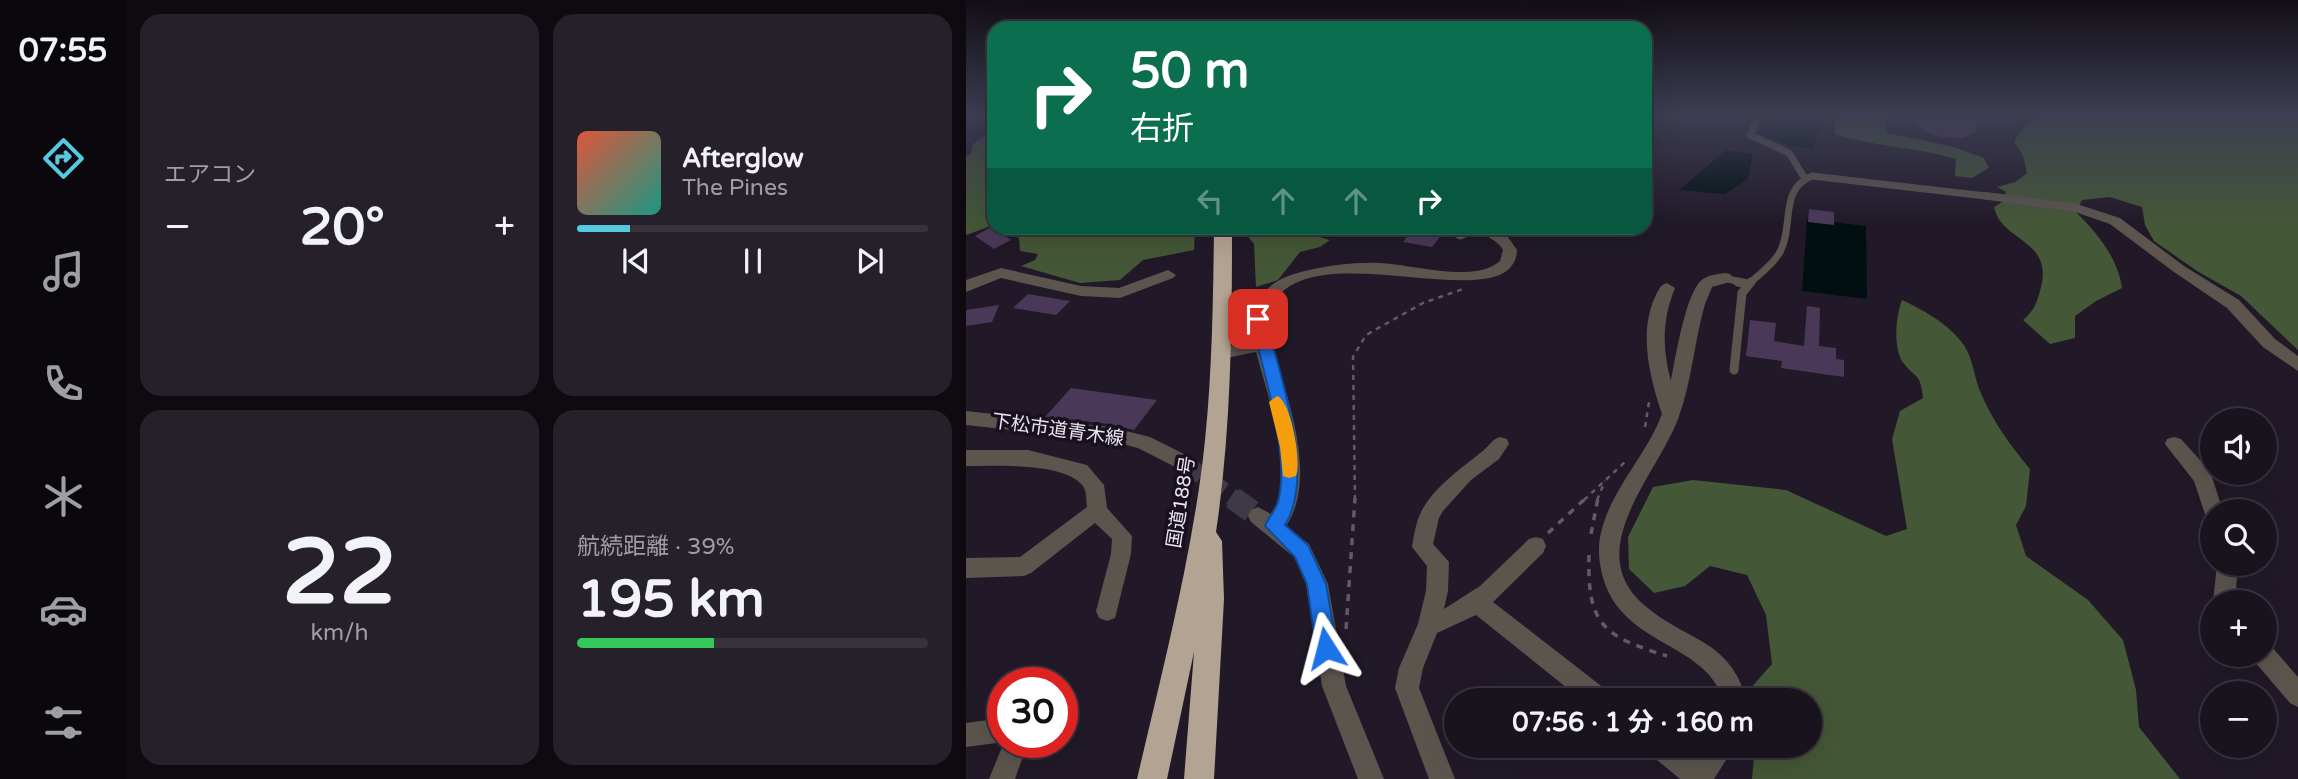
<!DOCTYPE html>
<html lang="ja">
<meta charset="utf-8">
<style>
:root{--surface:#19131e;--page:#26202b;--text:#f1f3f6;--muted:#9f9ea4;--line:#37323c;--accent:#56c9e0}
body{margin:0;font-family:"Varela Round","Noto Sans JP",sans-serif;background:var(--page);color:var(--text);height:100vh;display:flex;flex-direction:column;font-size:26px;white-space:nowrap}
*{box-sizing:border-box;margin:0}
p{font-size:23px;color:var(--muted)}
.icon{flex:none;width:38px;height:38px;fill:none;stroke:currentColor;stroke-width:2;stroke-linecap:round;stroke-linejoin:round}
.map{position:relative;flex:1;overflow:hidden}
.sheet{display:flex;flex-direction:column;gap:14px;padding:14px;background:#0e0a10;width:840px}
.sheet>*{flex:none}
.banner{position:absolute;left:21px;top:21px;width:665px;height:214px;border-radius:21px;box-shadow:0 7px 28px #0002,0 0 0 2px var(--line);background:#0b6e4f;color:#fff;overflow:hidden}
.tools{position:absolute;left:1234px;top:408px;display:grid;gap:14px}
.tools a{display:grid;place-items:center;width:77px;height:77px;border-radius:50%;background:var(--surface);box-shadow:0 7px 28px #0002,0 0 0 2px var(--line);font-size:35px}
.speed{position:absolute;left:21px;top:667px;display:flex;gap:14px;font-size:35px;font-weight:700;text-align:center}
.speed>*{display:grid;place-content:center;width:91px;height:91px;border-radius:50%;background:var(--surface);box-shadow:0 7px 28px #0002,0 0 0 2px var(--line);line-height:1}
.speed .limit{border:10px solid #d22;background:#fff;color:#111}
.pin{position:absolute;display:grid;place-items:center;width:60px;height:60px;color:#fff;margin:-30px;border-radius:14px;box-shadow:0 4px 10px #0006}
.me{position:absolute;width:77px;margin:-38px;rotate:351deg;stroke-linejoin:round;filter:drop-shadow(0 0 5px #0008)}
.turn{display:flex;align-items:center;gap:24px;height:147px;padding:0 28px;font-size:32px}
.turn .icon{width:91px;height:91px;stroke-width:2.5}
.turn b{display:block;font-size:49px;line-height:60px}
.lanes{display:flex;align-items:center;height:66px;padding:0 28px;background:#0003;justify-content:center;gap:35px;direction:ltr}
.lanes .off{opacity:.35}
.big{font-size:52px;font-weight:700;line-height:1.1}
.sheet .card{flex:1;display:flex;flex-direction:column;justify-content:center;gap:10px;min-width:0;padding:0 24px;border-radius:21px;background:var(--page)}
.sheet .dial{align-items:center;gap:0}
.dial b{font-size:91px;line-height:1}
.song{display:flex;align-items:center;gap:21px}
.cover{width:84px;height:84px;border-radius:10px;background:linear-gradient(135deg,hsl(10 70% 55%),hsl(170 70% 35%))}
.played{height:7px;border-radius:4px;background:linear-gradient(90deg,var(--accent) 15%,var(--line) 15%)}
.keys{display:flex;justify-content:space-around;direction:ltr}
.heat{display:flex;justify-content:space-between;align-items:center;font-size:38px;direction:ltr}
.charge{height:10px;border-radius:5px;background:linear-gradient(90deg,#34c759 39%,var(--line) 0)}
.sheet .tiles{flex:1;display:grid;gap:14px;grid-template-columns:repeat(2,1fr)}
.trip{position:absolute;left:478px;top:688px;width:378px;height:70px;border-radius:35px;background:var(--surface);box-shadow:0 7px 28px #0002,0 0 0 2px var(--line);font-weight:700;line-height:70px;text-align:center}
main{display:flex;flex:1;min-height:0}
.menu{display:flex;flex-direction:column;width:126px;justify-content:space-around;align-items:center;background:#0a080c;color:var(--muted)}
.menu .icon{width:49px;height:49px}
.menu .on{color:var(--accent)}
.menu b{font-size:32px;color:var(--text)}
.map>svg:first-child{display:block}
.forest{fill:#445736}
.water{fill:#010f10}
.building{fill:#4a3858}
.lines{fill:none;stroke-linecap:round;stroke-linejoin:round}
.street-tunnel-far1{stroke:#3f3846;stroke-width:18;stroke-dasharray:18 9;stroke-linecap:butt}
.street-tunnel{stroke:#3f3846;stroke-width:23;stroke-dasharray:23 11;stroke-linecap:butt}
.path-far1{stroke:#615a68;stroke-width:2.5;stroke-dasharray:5 5;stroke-linecap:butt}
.path{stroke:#615a68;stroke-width:3.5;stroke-dasharray:7 7;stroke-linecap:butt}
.lane-far1{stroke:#5b554e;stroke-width:7}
.lane{stroke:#5b554e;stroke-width:9}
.street{fill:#5b554e;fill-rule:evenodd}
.highway{fill:#b3a392;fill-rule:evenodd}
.route{fill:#1a73e8;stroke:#114b97;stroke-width:2}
.slow{fill:#f59e0b}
.labels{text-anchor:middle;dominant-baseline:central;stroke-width:7;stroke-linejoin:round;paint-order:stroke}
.street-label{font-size:19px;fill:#eae5ef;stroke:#18101e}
</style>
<main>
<nav class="menu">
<b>07:55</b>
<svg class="icon on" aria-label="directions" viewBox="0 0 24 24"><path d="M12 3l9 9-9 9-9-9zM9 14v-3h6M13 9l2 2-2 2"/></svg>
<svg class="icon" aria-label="music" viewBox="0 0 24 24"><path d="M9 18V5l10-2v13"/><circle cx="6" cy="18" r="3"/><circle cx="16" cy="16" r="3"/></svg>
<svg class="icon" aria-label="phone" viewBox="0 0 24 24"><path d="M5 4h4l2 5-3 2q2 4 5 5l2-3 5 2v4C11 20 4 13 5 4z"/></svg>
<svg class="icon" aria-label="climate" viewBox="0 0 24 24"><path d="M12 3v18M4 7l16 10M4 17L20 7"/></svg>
<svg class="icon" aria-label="car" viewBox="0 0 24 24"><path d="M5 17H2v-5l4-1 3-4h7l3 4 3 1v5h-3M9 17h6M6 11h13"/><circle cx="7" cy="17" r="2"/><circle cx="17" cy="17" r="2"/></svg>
<svg class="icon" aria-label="filters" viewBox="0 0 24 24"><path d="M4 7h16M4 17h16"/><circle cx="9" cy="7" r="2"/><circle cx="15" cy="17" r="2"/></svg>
</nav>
<section class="sheet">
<div class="tiles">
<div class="card"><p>エアコン</p>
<div class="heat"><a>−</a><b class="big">20°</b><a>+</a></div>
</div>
<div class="card">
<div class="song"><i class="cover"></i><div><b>Afterglow</b><p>The Pines</p></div></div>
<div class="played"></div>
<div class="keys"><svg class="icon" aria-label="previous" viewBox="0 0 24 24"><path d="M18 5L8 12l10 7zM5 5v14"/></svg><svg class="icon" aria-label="pause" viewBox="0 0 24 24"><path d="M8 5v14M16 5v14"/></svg><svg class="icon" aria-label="next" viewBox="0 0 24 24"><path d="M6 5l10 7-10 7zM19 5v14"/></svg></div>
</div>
<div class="card dial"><b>22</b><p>km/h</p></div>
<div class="card"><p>航続距離 · 39%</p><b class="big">195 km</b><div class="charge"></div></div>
</div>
</section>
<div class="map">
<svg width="1332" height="779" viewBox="0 0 1332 779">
<rect width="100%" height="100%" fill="#211928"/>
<g class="forest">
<path d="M869,115H928L919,122L921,133L988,147L1018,158L1023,168L1006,178L989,176L990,159C950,147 909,147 869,134Z"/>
<path d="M1077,115H1332V350L1275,296L1231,271L1188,241L1179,225L1176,207L1144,197L1116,200L1110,212C1131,233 1152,258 1156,288L1130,301L1109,316V338L1084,344L1057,320C1069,310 1071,302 1075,287C1087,239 1035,242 1028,207L1038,201L1040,192L1031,187L1049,182L1061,173L1057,156L1048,141L1064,120Z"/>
<path d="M28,134V225L0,235V156L5,154L7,144L19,136Z"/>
<path d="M32,228H229L228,250L177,260L154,280L114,283L55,266L69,260L72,254L54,251L53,238Z"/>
<path d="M280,228H320L364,240L354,247L334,252L312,280L290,287L288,244L279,233Z"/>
<path d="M936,300C957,310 979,322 994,340C1007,355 1007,373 1014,391C1026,420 1043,444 1064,469L1060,506L1050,525L1060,556L1122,600L1157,640L1170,690L1173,727L1214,779H786L789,746H844V700H784L782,691L806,664L800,615L781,575L744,566L719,586L688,593L663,569L662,537L687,487L727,480L820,490L920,536L941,529L926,439L934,411L957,398C954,370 949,380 936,361C927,346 930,315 936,300Z"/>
</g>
<g class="water">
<path d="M800,116L855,121L847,149L823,146L793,134Z"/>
<path d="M760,150L787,154L782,179L759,194L713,190Z"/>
<path d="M841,219L900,226L901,299L836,291Z"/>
</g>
<g class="building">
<path d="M946,115H1001L1010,122L1011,131L998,138L973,137L957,130Z"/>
<path d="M843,209L868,212V225L842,222Z"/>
<path d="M25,227L45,240L28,249L9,236Z"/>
<path d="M448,228H481L466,247L437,242Z"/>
<path d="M62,294L104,301L90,315L47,308Z"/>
<path d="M33,305L26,322L0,326V310Z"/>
<path d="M841,306L854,308L853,346L870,348V359L878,360V377L815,368L816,361L780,356L784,320L810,323L808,341L838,346Z"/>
<path d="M105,388L191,400L168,430L144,424L79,417Z"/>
</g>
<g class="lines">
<path class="street-tunnel-far1" d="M221,465L270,500"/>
<path class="street-tunnel" d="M267,498L292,516"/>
<g class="path-far1">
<path d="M679,427L683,402"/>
<path d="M389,500L387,357L400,335L457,303L497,289"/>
<path d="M618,500L660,461"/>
<path d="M631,500L639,481"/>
</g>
<g class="path">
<path d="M582,533L620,498"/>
<path d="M625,534L632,498"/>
<path d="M623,555C621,625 637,636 701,656"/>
<path d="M380,629L389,498"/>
</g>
<g class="lane-far1">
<path d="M794,115L784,135L823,153L838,177"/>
<path d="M488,228L487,232L494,236L515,228L523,231"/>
<path d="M759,278L778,283"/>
<path d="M784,283C794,273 807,265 814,252C828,226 813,189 846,176L1020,196"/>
</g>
<g class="lane">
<path d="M772,282L781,284"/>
<path d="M768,370L776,293L785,282"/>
</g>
<g class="street">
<path d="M1020,192L1111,204L1154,218L1218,266L1273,300L1309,339L1332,356V371L1297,347L1261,308L1208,272L1144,224L1109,212L1015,199V193Z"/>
<path d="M520,228L539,233L551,250C548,330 309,212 300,328C316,383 355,474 320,526L343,544L362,584L380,686L418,779H392L356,686L340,584L328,557L285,522L282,516L285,510L292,507L305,514C331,477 301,393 290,352L256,359L248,353L250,349L287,341C283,324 285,309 296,295C307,280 325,274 343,270C366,265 389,262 413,263C446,264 508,284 534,261L537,250C532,240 522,239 516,231Z"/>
<path d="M35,268L115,286L153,288L202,270L210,275L207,278L154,298L115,296L35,278L0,292V280Z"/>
<path d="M759,273L764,274L767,278L764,282L746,287L739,304C728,342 726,382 712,419C690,477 611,554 683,609C726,643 763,640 781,700H757C740,641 654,647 636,574C633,562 632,549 634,537C643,491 680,457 696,414C684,379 673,335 688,299C692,292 693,285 701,283L709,288C696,320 696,348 705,381C709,360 720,290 737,279C743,275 752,274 759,273Z"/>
<path d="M0,411L144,427L184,437L228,459L231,465L228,471L221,473L172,448L144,441L0,425Z"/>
<path d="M534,437L541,439L543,444L533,459L505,480L477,511L473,518L467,544L483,562L482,591L478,609L514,586L563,539L570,537L577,539L580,546L577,553L527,602L643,692L647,700H616L510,615L471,633L457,668L453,688L489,779H463L429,688L433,668L452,624L460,591L461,566L446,547C448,535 450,521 456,510C470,485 496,468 518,450C524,445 526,439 534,437Z"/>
<path d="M1208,437L1215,439L1244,471L1257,511H1246V519L1240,517L1228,481L1199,444L1201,439Z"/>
<path d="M0,450H62L121,465L138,485L141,508L166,536L165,554L149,618L141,621L133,618L130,611L145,554L146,539L129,523L65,573L58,576L0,578V558L54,557L121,507C120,501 121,492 117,486C99,462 28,466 0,466Z"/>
<path d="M1251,564H1272L1269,602H1247Z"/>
<path d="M1298,643L1305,646L1332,677V707L1324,703L1289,662L1286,654H1298Z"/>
<path d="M37,718L38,742L0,747V723Z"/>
<path d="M38,742H62L49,779H23Z"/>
<path d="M682,746H713L731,760L742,746H769L748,779H714L685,755Z"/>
</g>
<path class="highway" d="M248,228H266C266,330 265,431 250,532L256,541L258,599L248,779H218L228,652L201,779H171C195,676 222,572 236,467C246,388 247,308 248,228Z"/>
</g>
<linearGradient id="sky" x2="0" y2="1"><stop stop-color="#120e16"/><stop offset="0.51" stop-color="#3d3e53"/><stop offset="1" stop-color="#3d3e53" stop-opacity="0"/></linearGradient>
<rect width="1332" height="224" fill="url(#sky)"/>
<path class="route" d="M292,314L300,319C313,375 351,473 319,525L342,545L360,584L371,648L368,655L360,658L353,655L350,648L341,584L329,557L299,526C302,518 309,511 312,502C325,453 296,369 285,319Z"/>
<path class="slow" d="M311,396C325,400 336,463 330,476L323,478L317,476L314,447L303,402Z"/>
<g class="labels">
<g class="street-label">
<text transform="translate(92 430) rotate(8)">下松市道青木線</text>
<text transform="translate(215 502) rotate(-81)">国道188号</text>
</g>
</g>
</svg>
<div class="tools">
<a><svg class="icon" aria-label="sound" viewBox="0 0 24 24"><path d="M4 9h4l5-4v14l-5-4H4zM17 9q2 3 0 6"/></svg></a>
<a><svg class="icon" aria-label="search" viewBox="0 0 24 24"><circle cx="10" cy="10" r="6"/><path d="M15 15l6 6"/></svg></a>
<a>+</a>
<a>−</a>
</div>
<div class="speed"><div class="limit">30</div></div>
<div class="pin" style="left:292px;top:319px;background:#d93025"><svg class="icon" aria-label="arrive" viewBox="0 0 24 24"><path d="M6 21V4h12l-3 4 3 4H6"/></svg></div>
<svg class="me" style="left:360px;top:648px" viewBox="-20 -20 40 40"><path d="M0-17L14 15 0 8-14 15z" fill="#1a73e8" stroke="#fff" stroke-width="4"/></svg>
<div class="trip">07:56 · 1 分 · 160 m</div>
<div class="banner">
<div class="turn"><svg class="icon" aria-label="right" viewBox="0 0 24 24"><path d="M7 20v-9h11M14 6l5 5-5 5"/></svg><div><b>50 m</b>右折</div></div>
<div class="lanes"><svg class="icon off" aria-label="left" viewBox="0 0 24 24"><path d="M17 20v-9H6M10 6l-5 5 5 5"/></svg><svg class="icon off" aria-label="ahead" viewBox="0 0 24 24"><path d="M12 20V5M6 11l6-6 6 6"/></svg><svg class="icon off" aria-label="ahead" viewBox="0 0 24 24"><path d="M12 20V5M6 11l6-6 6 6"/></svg><svg class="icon" aria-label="right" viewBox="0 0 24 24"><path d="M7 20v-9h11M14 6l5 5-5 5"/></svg></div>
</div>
</div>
</main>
